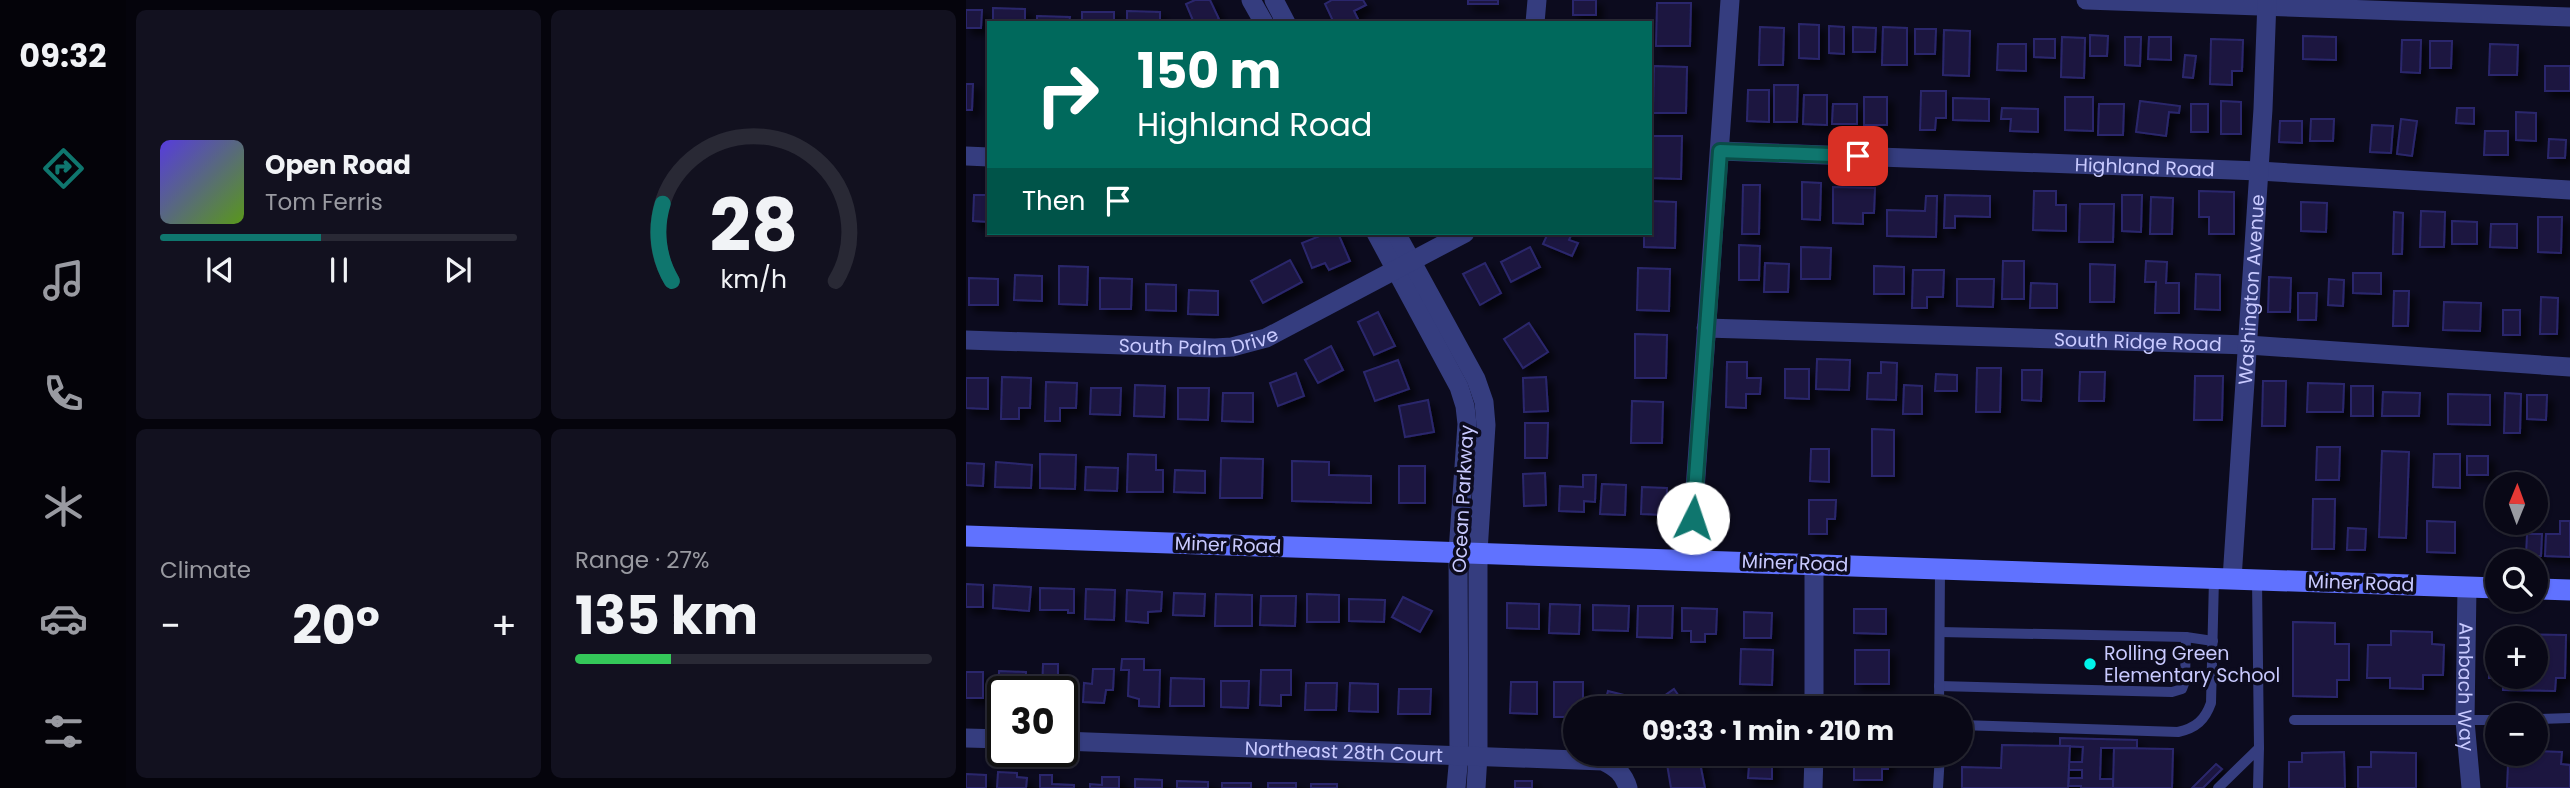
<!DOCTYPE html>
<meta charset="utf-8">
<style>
:root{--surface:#090816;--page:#12111f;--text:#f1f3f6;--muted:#999aa1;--line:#292935;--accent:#0f766e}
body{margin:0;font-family:Poppins,sans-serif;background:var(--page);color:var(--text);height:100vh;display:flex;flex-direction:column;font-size:26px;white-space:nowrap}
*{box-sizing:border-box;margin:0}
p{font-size:23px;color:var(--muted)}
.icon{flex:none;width:38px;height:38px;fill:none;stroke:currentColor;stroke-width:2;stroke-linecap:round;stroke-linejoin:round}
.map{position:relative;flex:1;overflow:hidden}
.panel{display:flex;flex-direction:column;gap:10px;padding:10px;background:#05040c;width:840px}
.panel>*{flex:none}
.banner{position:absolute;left:21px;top:21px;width:665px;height:214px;border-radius:0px;box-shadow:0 2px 5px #0004,0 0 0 2px var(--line);background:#00695c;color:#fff;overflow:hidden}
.needle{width:46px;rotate:1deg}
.tools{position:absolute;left:1519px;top:472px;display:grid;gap:14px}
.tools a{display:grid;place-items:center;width:63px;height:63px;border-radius:50%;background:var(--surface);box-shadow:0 2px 5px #0004,0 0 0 2px var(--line);font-size:35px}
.speed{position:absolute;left:21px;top:676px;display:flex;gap:14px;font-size:35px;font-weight:700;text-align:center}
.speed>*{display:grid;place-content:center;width:91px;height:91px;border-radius:50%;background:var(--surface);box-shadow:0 2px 5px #0004,0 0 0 2px var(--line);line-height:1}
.speed .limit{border:4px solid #111;border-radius:10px;background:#fff;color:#111}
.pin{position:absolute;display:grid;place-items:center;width:60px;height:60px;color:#fff;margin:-30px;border-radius:14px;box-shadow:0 4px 10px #0006}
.me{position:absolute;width:77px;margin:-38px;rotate:4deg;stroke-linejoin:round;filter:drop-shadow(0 0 5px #0008)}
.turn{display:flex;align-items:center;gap:24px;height:147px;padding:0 35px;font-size:32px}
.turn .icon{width:91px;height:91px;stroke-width:2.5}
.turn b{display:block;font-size:49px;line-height:60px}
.then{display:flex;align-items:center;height:66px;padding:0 35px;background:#0003;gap:14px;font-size:26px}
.big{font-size:52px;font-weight:700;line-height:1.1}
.panel .card{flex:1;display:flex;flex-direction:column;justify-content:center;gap:10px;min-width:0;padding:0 24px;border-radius:10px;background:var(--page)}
.panel .dial{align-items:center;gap:0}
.dial svg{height:182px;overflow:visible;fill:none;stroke:var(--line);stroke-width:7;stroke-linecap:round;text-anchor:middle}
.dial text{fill:var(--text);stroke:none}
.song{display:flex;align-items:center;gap:21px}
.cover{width:84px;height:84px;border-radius:10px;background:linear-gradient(135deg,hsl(250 70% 55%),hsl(90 70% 35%))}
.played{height:7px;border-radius:4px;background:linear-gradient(90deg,var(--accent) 45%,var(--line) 45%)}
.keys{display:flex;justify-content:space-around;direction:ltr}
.heat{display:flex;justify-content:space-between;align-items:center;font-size:38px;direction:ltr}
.charge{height:10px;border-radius:5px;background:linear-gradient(90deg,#34c759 27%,var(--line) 0)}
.panel .tiles{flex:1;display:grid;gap:10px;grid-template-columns:repeat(2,1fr)}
.trip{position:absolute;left:597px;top:696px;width:410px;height:70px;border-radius:35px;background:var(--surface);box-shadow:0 2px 5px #0004,0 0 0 2px var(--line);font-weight:700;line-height:70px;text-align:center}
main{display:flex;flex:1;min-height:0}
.tab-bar{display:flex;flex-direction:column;width:126px;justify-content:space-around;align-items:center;background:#040309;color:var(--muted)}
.tab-bar .icon{width:49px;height:49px}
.tab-bar .current{color:var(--accent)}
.tab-bar b{font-size:32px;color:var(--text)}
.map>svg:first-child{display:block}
.building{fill:#1a1740;stroke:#2c286c;stroke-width:2;filter:url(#shadow)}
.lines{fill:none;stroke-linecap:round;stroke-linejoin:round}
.lane{stroke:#353d7f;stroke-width:10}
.street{stroke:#353d7f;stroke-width:19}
.secondary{stroke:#6072ff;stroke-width:21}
.route-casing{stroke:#0a4d48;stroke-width:18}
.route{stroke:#0f766e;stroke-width:12}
.poi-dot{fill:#00f4ea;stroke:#0c0b1e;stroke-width:2.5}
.labels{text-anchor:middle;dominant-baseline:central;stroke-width:7;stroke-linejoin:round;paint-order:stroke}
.street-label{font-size:19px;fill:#c9caff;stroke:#0c0b1e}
.poi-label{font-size:19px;fill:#c9caff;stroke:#0c0b1e;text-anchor:start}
</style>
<main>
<nav class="tab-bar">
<b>09:32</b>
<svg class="icon current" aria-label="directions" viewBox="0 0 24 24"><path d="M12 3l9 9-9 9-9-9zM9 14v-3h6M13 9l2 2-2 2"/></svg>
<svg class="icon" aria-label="music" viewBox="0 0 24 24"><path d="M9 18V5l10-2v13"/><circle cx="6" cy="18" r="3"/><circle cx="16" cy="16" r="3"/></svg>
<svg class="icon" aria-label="phone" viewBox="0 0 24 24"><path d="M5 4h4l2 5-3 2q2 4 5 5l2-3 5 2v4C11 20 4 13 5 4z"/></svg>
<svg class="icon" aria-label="climate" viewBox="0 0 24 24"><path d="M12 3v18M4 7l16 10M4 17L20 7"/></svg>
<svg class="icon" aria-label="car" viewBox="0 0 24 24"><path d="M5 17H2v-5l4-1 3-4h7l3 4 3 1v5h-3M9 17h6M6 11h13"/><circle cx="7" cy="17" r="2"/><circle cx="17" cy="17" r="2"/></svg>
<svg class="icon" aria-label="filters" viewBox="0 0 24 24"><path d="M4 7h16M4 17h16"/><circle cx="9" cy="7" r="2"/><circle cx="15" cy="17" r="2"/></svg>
</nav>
<section class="panel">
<div class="tiles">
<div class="card">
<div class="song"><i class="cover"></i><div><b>Open Road</b><p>Tom Ferris</p></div></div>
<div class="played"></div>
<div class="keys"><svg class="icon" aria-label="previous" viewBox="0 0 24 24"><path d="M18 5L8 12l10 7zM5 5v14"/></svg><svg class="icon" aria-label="pause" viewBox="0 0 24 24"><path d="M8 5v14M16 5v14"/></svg><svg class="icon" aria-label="next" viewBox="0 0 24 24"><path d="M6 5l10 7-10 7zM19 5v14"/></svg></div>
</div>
<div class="card dial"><svg viewBox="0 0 100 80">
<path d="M14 69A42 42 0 1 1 86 69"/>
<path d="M14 69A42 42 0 0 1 10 35" stroke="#0f766e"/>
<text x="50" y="56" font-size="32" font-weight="700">28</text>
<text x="50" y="72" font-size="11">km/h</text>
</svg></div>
<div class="card"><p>Climate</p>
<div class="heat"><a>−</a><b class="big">20°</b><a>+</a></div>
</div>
<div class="card"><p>Range · 27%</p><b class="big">135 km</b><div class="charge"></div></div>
</div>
</section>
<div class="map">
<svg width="1604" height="788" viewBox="0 0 1604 788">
<defs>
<filter id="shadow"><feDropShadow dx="6" dy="6" stdDeviation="3.5" flood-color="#0009"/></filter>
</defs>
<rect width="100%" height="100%" fill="#0c0b1e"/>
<g class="building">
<path d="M229,0H244L253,19L245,23H228L220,4Z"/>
<path d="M366,0H397L400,5L388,11L394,23H368L359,4Z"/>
<rect x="502" y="0" width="30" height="4"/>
<rect x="607" y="0" width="23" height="15"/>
<path d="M691,3H725L724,46H690Z"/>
<path d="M27,8L59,9V23H27Z"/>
<path d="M0,10H16L15,28H0Z"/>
<path d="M161,11L194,12V23H161Z"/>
<rect x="116" y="12" width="32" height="11"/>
<path d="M71,16L104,17L103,23H71Z"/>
<path d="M833,24L853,25V59L833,58Z"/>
<path d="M863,26L878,27V54L863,53Z"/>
<path d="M794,27L818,28L817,65H793Z"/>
<path d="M887,27L910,28L909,52H887Z"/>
<path d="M917,27L941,28V65H916Z"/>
<path d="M949,29H970L969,54H949Z"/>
<path d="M978,30L1004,31L1003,76L977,75Z"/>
<path d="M1124,35L1142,36L1141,56H1124Z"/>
<path d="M1337,36L1370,37V60L1337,59Z"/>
<path d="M1096,37L1119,38L1118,78L1095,77Z"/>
<path d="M1159,37H1175L1174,66L1159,65Z"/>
<path d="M1183,37H1205V60L1182,59Z"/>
<path d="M1068,39H1089V58L1068,57Z"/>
<path d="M1245,39L1277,40L1276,71H1266V85L1244,84Z"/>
<path d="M1436,40H1455L1454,73L1435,72Z"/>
<path d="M1464,41H1486L1485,68H1464Z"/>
<path d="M1032,44H1060V71L1031,70Z"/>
<path d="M1524,44L1552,45L1551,75H1523Z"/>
<path d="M1219,55L1230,56L1227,78L1217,77Z"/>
<path d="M688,66L721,67L720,113H687Z"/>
<rect x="1579" y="66" width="25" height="25"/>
<path d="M0,84H7L6,110H0Z"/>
<path d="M808,85H832L831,122H808Z"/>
<path d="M782,90H803V122L781,121Z"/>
<path d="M955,91H980V118H970L969,130H954Z"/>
<path d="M838,95H861V125L837,124Z"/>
<rect x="898" y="97" width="23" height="28"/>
<path d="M1099,97H1127V131L1099,130Z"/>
<path d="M987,98L1023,99V121L987,120Z"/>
<path d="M1174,101L1214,106L1213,113L1203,112L1200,136L1170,132Z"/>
<path d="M1255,101L1275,102V134H1255Z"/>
<path d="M867,104H891V124H866Z"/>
<path d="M1133,104H1158L1157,135H1132Z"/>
<rect x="1225" y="104" width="17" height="28"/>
<path d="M1036,108L1072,109V132L1044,131L1045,119H1035Z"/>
<path d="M1491,108H1508V124L1490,123Z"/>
<path d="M1550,112L1570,113V141L1550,140Z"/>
<path d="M1345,119H1368L1367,141H1344Z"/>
<path d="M1435,119L1451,121L1446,156L1431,154Z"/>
<path d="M1314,121H1336V143L1313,142Z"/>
<path d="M1406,125L1427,126L1425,153L1404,152Z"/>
<path d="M1519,131H1542V155H1518Z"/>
<path d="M685,136H716L715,179L684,178Z"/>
<path d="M1583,139L1600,140L1599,158H1582Z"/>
<path d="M836,182L855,183L854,220L836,219Z"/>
<path d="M777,185H794L793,234H776Z"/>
<path d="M867,187L909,188L908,213H897V224L867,223Z"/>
<path d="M1068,191H1090V205H1100V231L1067,230Z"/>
<path d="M1233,191L1268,192V234H1243V217H1233Z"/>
<path d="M8,195H23V222L7,221Z"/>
<path d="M979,195L1024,196V217L989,216V228H978Z"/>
<path d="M1156,195H1176L1175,232L1156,231Z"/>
<path d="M960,196H971L970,237L921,236V210L959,211Z"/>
<path d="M1185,197L1207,198L1206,234H1184Z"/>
<path d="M684,201L710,202L709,248L678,247V233H684Z"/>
<path d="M1335,202L1361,203L1360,232L1335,231Z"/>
<path d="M1114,204H1148L1147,242H1113Z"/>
<path d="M1455,211L1479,212L1478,247H1454Z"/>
<path d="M1428,212L1437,213L1436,254H1427Z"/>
<path d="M1572,217H1596L1595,253L1572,252Z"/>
<path d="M1486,221L1511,222V244H1486Z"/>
<path d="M1525,224H1551V248L1524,247Z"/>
<path d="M361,233H372L384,261L363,270L359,263L346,268L336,243Z"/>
<path d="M582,233H606L603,240L612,243L606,256L577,244Z"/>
<path d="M773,245L794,246L793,280H773Z"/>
<path d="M564,247L574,267L545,282L535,262Z"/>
<path d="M835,247L865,248L864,279H835Z"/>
<path d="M324,260L336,282L297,303L285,281Z"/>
<path d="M1037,261H1058V299H1036Z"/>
<path d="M1180,261L1201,262L1200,283H1213V313H1189L1190,282H1179Z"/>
<path d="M519,263L535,293L514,305L497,274Z"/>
<path d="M799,263L823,264L822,292H798Z"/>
<path d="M1124,264L1149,265L1148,302H1124Z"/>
<path d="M93,266L122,267L121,305L93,304Z"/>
<path d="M908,266L938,267V294H908Z"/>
<path d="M672,268L704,269L703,311L671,310Z"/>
<path d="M947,270H978L977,297H961V308H946Z"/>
<path d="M1387,273H1415V294L1387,293Z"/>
<path d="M1230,274L1254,275V310L1229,309Z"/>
<path d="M49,275L76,276V301L48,300Z"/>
<path d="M1303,277L1325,278L1324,312H1302Z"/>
<path d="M3,278L32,279V305H3Z"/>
<path d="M134,278L166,279L165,309H134Z"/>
<path d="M991,279H1028L1027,307L991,306Z"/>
<path d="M1363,279L1378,280L1377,306L1362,305Z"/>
<path d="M1065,283L1091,284V308H1064Z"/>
<path d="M180,284L210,285V311L180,310Z"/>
<path d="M223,290L252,291V315L222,314Z"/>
<path d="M1428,291H1443L1442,326H1427Z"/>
<path d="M1332,293H1351L1350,320H1332Z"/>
<path d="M1575,297L1592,298L1591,334H1574Z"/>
<path d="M1478,302L1515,303L1514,331L1477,330Z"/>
<rect x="1537" y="310" width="17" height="25"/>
<path d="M412,312L429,346L408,355L392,322Z"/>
<path d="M563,323L582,352L557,368L538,339Z"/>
<path d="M669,334L701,335L700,378H669Z"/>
<path d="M365,346L377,370L352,383L339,360Z"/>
<path d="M851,359L884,360L883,390L850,389Z"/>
<path d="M432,360L443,389L409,401L398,372Z"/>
<path d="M761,362H781V378H795L794,394H780V408L760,407Z"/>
<path d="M915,362L931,363L930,400L901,399L902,373H915Z"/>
<path d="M1011,368H1035L1034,412H1010Z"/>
<path d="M819,369H843V399L819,398Z"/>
<path d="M1056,370H1076L1075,401L1056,400Z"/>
<path d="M1114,372H1139L1138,401H1113Z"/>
<path d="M330,373L338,396L312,406L304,383Z"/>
<path d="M970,374L991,375V391H969Z"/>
<path d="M1229,376H1257L1256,420H1228Z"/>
<path d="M36,377L65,378L64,408H53V419H35Z"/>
<path d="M580,377L582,411L558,412L557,378Z"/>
<path d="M0,378H22V409L0,408Z"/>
<path d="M1297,381H1320L1319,426H1296Z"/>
<path d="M80,382L111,383L110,408H94V421H79Z"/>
<path d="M1342,383L1378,384L1377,412H1341Z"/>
<path d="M169,385L199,386L198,417L168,416Z"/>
<path d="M938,385L956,386V414H937Z"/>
<rect x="1385" y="386" width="22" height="30"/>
<path d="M125,388H155L154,415L124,414Z"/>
<path d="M212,388H243L242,420L212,419Z"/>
<path d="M1417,392L1454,393L1453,416H1416Z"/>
<path d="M257,393H287V422L256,421Z"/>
<path d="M1539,393L1555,394L1554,433H1538Z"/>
<path d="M1482,394L1524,395V425L1482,424Z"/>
<path d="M1561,395H1581L1580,420L1561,419Z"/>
<path d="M462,400L468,432L439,437L433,406Z"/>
<path d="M666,401L697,402L696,443H665Z"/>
<path d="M559,423H582L581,458H559Z"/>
<path d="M906,429L928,430V476H906Z"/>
<path d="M1351,447H1374L1373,480H1350Z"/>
<path d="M845,449H863V482L844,481Z"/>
<path d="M1416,451L1443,452L1440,538L1413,537Z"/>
<path d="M74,454L110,455L109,489L74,488Z"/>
<path d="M162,454L190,455V470H197V492H161Z"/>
<path d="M1468,454H1494V488L1467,487Z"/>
<rect x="1501" y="456" width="21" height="19"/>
<path d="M255,458L297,459L296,498H254Z"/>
<path d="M326,461L363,462V475L405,476V503L326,501Z"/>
<path d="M30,462L66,465L65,488L29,487Z"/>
<path d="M0,463L18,464L17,486L0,485Z"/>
<rect x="433" y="466" width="26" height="37"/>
<path d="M120,467L152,468L151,491L119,490Z"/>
<path d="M209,470L239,471V493L208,492Z"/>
<path d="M579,473L580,505L558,506L557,474Z"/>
<path d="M617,475H630L629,502L618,501V512L593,511L594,486L617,487Z"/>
<path d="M636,484L660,485L659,515L634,514Z"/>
<path d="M676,487L701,488L700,515L675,514Z"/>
<path d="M1347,499H1369L1368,549H1346Z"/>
<path d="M843,500H870L869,519H861V534H843Z"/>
<path d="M1461,521L1489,522V553L1461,552Z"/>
<path d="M1594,521H1604V557L1579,556L1580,534H1594Z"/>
<path d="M1382,528L1400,529L1399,550H1381Z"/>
<path d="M1561,534H1576L1575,556H1560Z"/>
<path d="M0,584L17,585V607H0Z"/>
<path d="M28,585L65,587L63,611L27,608Z"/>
<path d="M74,588L108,589V613H102V610H74Z"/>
<path d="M120,589L149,590L148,620L119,619Z"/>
<path d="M161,590L196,592L195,611L182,612V623L160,621Z"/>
<path d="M208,593L239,594L238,616L207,615Z"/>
<path d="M250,594L286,595V626H249Z"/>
<path d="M341,594L373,595V622H341Z"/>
<path d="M295,596H330L329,626L294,625Z"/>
<path d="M437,597L466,611L454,632L426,617Z"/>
<path d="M383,599L419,600L418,622L383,621Z"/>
<path d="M541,603L573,604V629L541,628Z"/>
<path d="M584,604L614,605L613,634L583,633Z"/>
<path d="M627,605L663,606L662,631L627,630Z"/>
<path d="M672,606H707L706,638L671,637Z"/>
<path d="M716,608L751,609L750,634H739V642H725V631H716Z"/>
<path d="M888,609H920V634L888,633Z"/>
<path d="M778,612L806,613L805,638H778Z"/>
<path d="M1327,622L1369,623V644H1383V680H1371V697L1327,696Z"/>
<path d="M1425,631L1466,632V644L1478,645L1477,675H1457V689L1424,688V678H1401L1402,645H1425Z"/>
<path d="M1545,634L1600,635L1599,678H1590L1589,691L1537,690V678H1523V646H1531V677H1570V639H1545Z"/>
<path d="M775,649L807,650L806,685L774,684Z"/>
<rect x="889" y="650" width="34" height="34"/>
<path d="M156,659H178V670H194L193,707L173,706V699L162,696L163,670H155Z"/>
<path d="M77,664H92V683H104V703H96V691H76Z"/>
<path d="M127,669H148L147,690H140L138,703L117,702L118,683L126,684Z"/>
<path d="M295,670H325V695H315V706L294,705Z"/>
<path d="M33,671L60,672L59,691H37V699H32Z"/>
<rect x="0" y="672" width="17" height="26"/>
<path d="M205,678L238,679V706H204Z"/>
<path d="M255,681H283L282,708L255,707Z"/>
<path d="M545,682H571V714L544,713Z"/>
<path d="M588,682H617V709H609V717H588Z"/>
<path d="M340,683H371L370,710H339Z"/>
<path d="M384,683L412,684V712L383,711Z"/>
<path d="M433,689H465L464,714H432Z"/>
<path d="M708,689L717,702L707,709H692L688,703Z"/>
<path d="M642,691L662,696L659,709H628L630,700L639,702Z"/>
<path d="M889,696L923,697V709H889Z"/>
<path d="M775,697H803V709H774Z"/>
<path d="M1094,738L1171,740V748H1135L1134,779H1147V788H1115V786H1102L1103,778H1116V770H1103V762H1116L1117,747L1094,746Z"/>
<path d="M1036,745L1104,746L1102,788H996V767L1035,768Z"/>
<path d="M1148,748L1207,749L1206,788H1147Z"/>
<path d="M1570,751L1596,752L1595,764L1604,765V788H1541L1542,764H1564V754H1570Z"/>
<path d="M1378,752L1379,788H1323V762H1336V753Z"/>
<path d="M1405,752L1450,753V788H1392V767H1405Z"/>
<path d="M773,754H806V779L782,778L783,766H773Z"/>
<path d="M888,754H922V769H916V780H888Z"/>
<path d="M733,758L739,788H705L701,764Z"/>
<path d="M1250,764L1256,769L1237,788H1226Z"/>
<path d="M32,772L51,773V777L61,778L60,788H31Z"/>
<path d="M0,774L20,775V788H0Z"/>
<path d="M74,775H86V784L108,785V788H74Z"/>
<path d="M136,777H153V788H124V784L136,785Z"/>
<path d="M169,779L196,780V788H169Z"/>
<path d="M211,781L242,782V788H211Z"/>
<rect x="549" y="781" width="17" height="7"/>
<rect x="256" y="783" width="29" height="5"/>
<rect x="302" y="783" width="28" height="5"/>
<rect x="345" y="784" width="26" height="4"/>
</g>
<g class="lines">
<g class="lane">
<path d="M1291,580L1293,748"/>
<path d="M974,632L1220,637L1247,641"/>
<path d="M973,686L1206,692L1216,689L1219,681L1220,637"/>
<path d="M973,709L974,569"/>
<path d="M1570,719L1604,718"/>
<path d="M1328,720H1531"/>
<path d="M994,725L1212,732C1230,728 1239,720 1245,703L1248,578"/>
<path d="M972,788L974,754"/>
<path d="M1252,788L1293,748L1292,788"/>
</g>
<g class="street">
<path d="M285,0L298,23"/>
<path d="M308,0L320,23"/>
<path d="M1120,0L1604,17"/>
<path d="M569,23L571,0"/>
<path id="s1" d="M754,151L1293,171L1604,190"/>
<path d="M0,156L23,157"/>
<path d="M410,233L493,387L499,406L501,424L492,552L493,755L490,788"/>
<path d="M430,233L510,379L518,402L520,425L512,552V755L510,788"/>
<path id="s2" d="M740,328L1282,345L1604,367"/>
<path id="s3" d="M0,340L249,348L266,347L300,338L499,233"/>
<path d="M724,560L764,0"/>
<path id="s4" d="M1266,579L1297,109L1301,0"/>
<path id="s5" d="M1501,587L1499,721L1505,788"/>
<path d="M848,709V564"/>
<path d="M0,738L37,739"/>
<path id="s6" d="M96,741L637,761C650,767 658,774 662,788"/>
<path d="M847,788L848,754"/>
</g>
<g class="secondary">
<path d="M0,536L1531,588"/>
<path d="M1570,589L1604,590"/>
</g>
</g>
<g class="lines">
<g class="route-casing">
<path id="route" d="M727,518L754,151L892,156"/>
</g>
<use href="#route" class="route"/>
</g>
<circle class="poi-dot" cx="1124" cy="664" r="7"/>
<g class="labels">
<g class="street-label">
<text stroke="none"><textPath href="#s1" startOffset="425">Highland Road</textPath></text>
<text stroke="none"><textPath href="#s4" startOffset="290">Washington Avenue</textPath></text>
<text stroke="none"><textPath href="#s3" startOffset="233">South Palm Drive</textPath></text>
<text stroke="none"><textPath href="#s2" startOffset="432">South Ridge Road</textPath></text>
<text transform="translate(497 499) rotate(-87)">Ocean Parkway</text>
<text transform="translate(262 545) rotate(2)">Miner Road</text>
<text transform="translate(829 563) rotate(2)">Miner Road</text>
<text transform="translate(1395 583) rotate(2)">Miner Road</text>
<text stroke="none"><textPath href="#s5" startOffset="100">Ambach Way</textPath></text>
<text stroke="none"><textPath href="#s6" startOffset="282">Northeast 28th Court</textPath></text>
</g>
<g class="poi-label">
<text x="1138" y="653">Rolling Green<tspan x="1138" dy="22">Elementary School</tspan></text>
</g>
</g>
</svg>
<div class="tools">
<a><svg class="needle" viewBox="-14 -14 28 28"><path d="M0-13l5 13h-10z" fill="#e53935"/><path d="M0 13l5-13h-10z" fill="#999aa1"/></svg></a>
<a><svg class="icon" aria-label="search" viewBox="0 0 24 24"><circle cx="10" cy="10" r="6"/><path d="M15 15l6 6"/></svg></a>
<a>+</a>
<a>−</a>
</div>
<div class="speed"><div class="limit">30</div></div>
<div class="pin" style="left:892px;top:156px;background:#d93025"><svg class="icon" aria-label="arrive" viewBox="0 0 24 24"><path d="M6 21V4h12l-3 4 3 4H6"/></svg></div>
<svg class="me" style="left:727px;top:518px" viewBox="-20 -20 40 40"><circle r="19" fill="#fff"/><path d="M0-13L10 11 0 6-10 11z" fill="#0f766e"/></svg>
<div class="trip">09:33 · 1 min · 210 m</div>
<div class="banner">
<div class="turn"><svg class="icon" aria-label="right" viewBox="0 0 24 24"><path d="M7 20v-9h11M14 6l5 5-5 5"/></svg><div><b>150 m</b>Highland Road</div></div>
<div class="then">Then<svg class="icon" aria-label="arrive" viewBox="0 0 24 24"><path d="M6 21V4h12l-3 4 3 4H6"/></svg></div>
</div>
</div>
</main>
